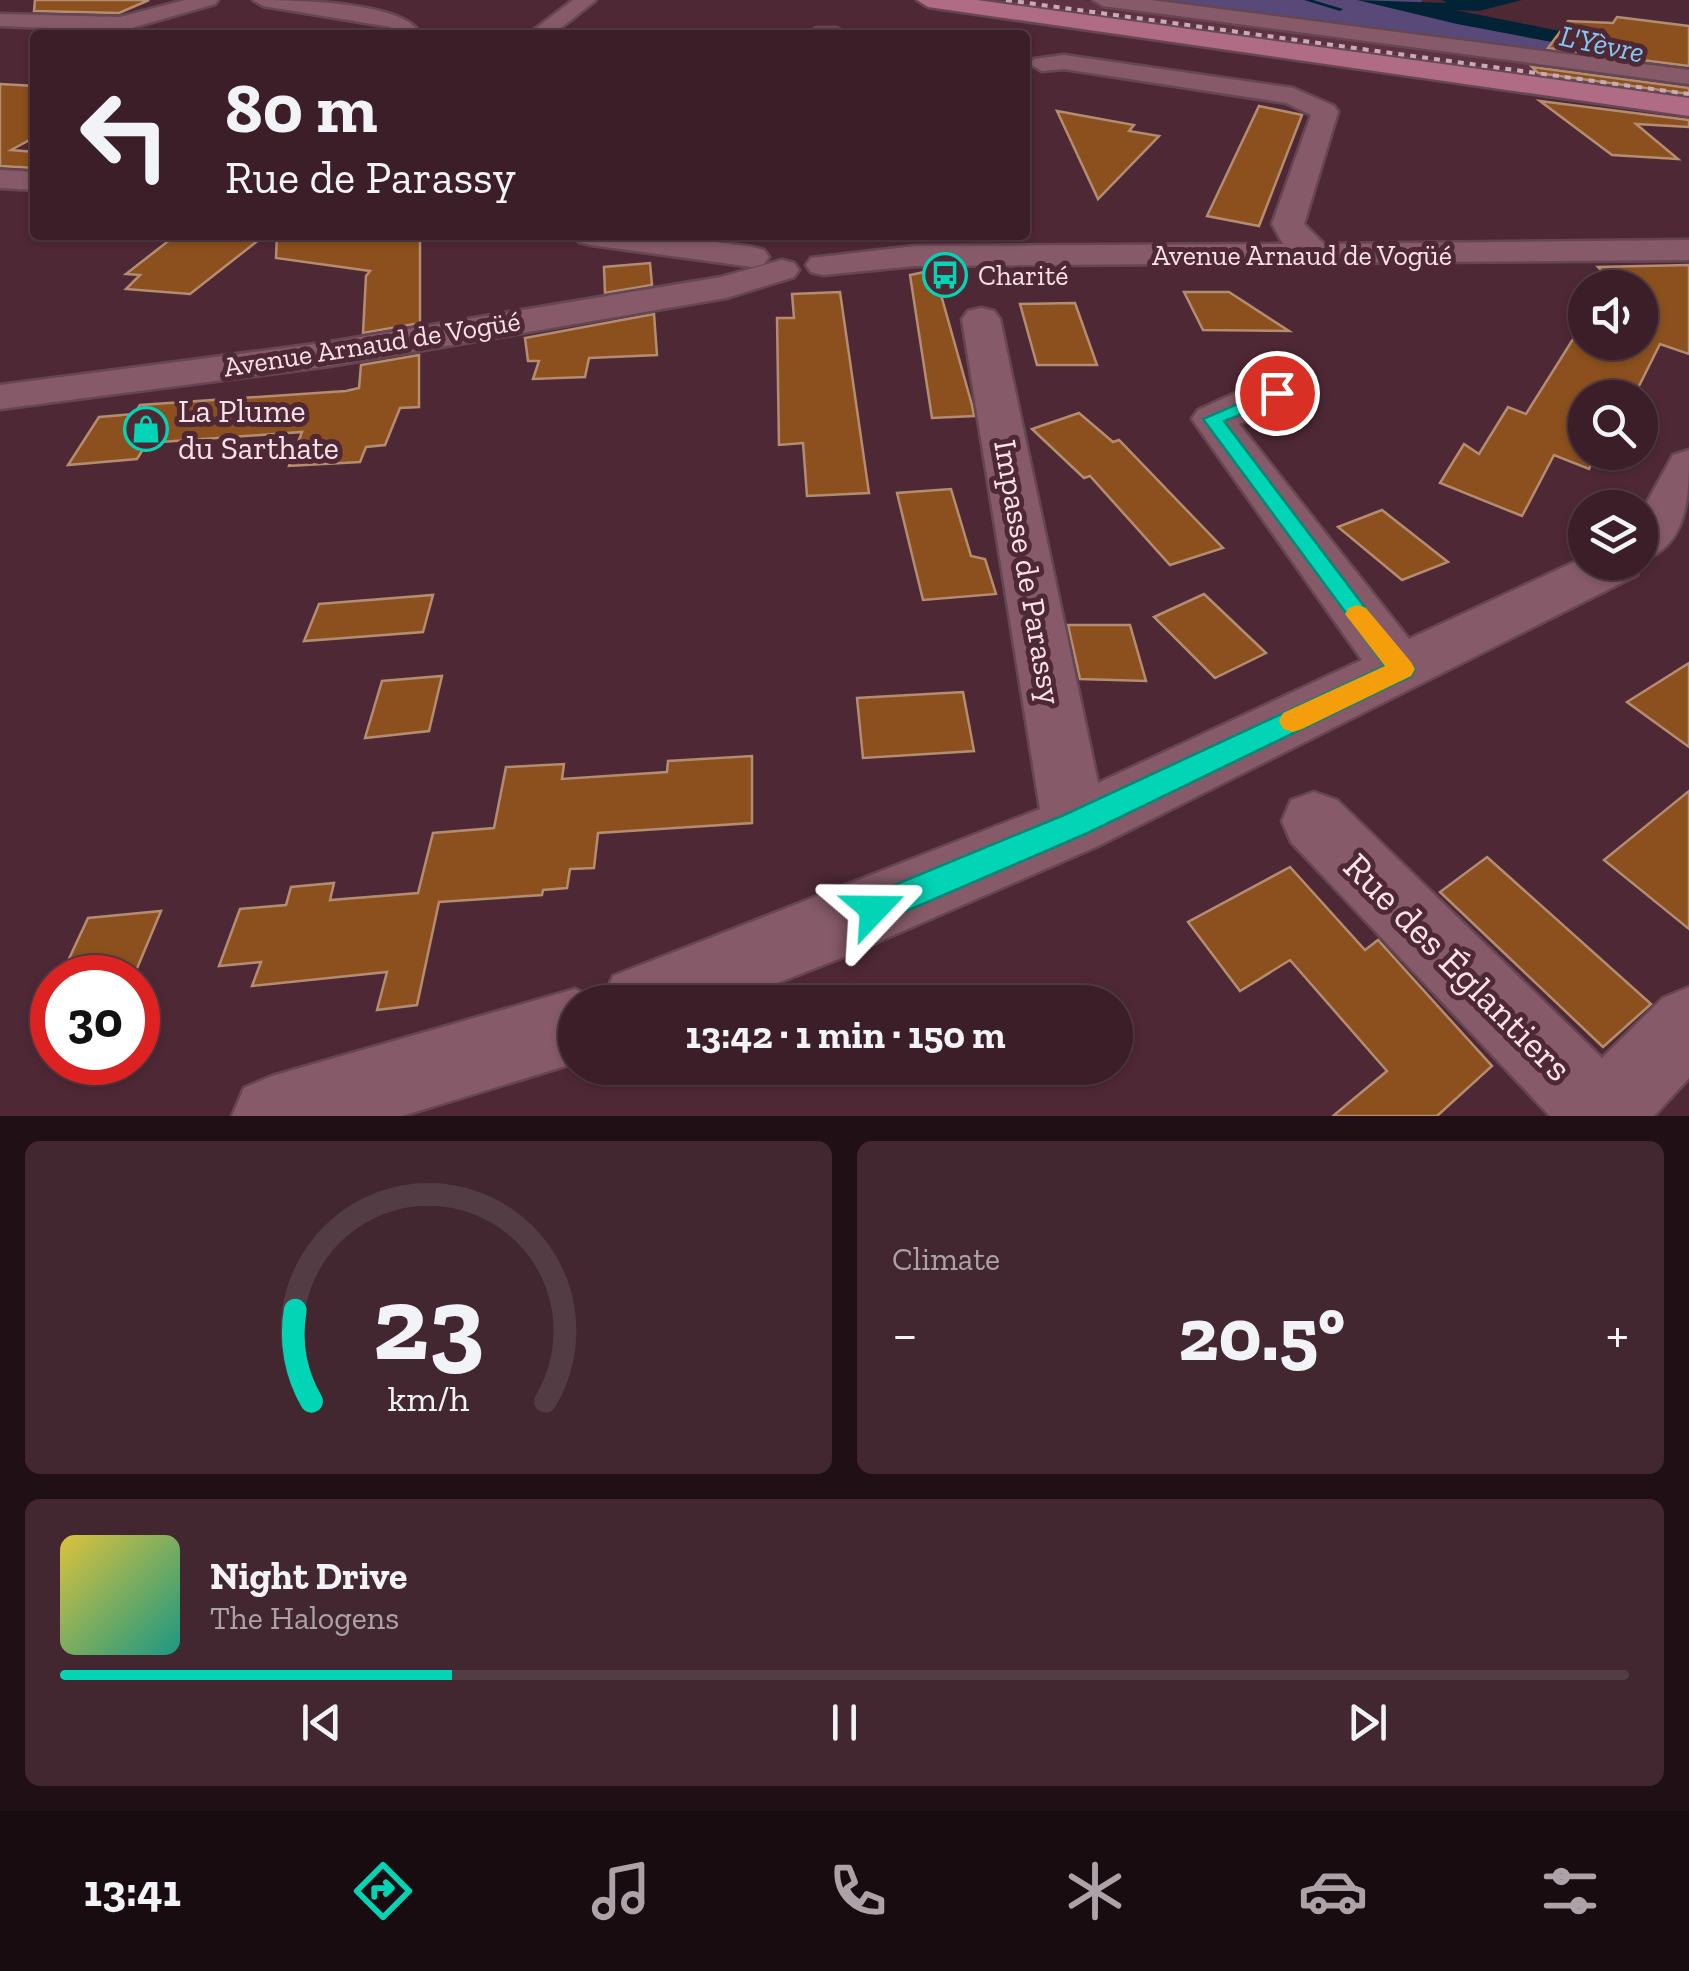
<!DOCTYPE html>
<meta charset="utf-8">
<style>
:root{--surface:#3b1e28;--page:#422730;--text:#f1f3f6;--muted:#aca2a8;--line:#543c45;--accent:#02d5b6}
body{margin:0;font-family:"Zilla Slab",serif;background:var(--page);color:var(--text);height:100vh;display:flex;flex-direction:column;font-size:38px;white-space:nowrap}
*{box-sizing:border-box;margin:0}
p{font-size:32px;color:var(--muted)}
.icon{flex:none;width:55px;height:55px;fill:none;stroke:currentColor;stroke-width:2;stroke-linecap:round;stroke-linejoin:round}
.map{position:relative;height:1116px;overflow:hidden}
.sheet{display:flex;flex-direction:column;gap:25px;padding:25px;background:#201016;flex:1}
.sheet>*{flex:none}
.guide{position:absolute;left:30px;top:30px;width:1000px;height:210px;border-radius:10px;box-shadow:0 2px 8px #0004,0 0 0 2px var(--line);background:#3b1e28;color:var(--text);overflow:hidden}
.tools{position:absolute;left:1568px;top:270px;display:grid;gap:20px}
.tools a{display:grid;place-items:center;width:90px;height:90px;border-radius:50%;background:var(--surface);box-shadow:0 2px 8px #0004,0 0 0 2px var(--line);font-size:50px}
.speed{position:absolute;left:30px;top:955px;display:flex;gap:20px;font-size:50px;font-weight:700;text-align:center}
.speed>*{display:grid;place-content:center;width:130px;height:130px;border-radius:50%;background:var(--surface);box-shadow:0 2px 8px #0004,0 0 0 2px var(--line);line-height:1}
.speed .limit{border:15px solid #d22;background:#fff;color:#111}
.pin{position:absolute;display:grid;place-items:center;width:85px;height:85px;color:#fff;margin:-42px;border:5px solid #fff;border-radius:50%;box-shadow:0 2px 10px #0007}
.me{position:absolute;width:110px;margin:-55px;rotate:67deg;stroke-linejoin:round;filter:drop-shadow(0 0 8px #0008)}
.turn{display:flex;align-items:center;gap:35px;height:210px;padding:0 30px;font-size:45px}
.turn .icon{width:130px;height:130px;stroke-width:2.5}
.turn b{display:block;font-size:70px;line-height:85px}
.big{font-size:75px;font-weight:700;line-height:1.1}
.sheet .tile{flex:1;display:flex;flex-direction:column;justify-content:center;gap:15px;min-width:0;padding:0 35px;border-radius:15px;background:var(--page)}
.sheet .dial{align-items:center;gap:0}
.dial svg{height:260px;overflow:visible;fill:none;stroke:var(--line);stroke-width:7;stroke-linecap:round;text-anchor:middle}
.dial text{fill:var(--text);stroke:none}
.song{display:flex;align-items:center;gap:30px}
.cover{width:120px;height:120px;border-radius:15px;background:linear-gradient(135deg,hsl(50 70% 55%),hsl(170 70% 35%))}
.played{height:10px;border-radius:5px;background:linear-gradient(90deg,var(--accent) 25%,var(--line) 25%)}
.keys{display:flex;justify-content:space-around;direction:ltr}
.heat{display:flex;justify-content:space-between;align-items:center;font-size:55px;direction:ltr}
.sheet .tiles{flex:1;display:grid;gap:25px;grid-template-columns:1fr 1fr}
.tile:last-child{grid-column:span 2}
.trip{position:absolute;left:558px;top:985px;width:575px;height:100px;border-radius:50px;background:var(--surface);box-shadow:0 2px 8px #0004,0 0 0 2px var(--line);font-weight:700;line-height:100px;text-align:center}
.dock{display:flex;height:160px;justify-content:space-around;align-items:center;background:#180c10;color:var(--muted)}
.dock .icon{width:70px;height:70px}
.dock .active{color:var(--accent)}
.dock b{font-size:45px;color:var(--text)}
.map>svg:first-child{display:block}
.built{fill:#5f3243}
.green{fill:#584978}
.water{fill:#022335}
.lines{fill:none;stroke-linecap:round;stroke-linejoin:round}
.stream{fill:#022335;fill-rule:evenodd}
.building{fill:#8b501d;stroke:#b48d71;stroke-width:2.5}
.minor-casing{stroke:#674653;stroke-width:5}
.major-casing{stroke:#674653;stroke-width:5}
.minor{fill:#865a69;fill-rule:evenodd}
.major{fill:#b16c85;fill-rule:evenodd}
.rail{stroke:#c9abb5;stroke-width:4;stroke-dasharray:6 6;stroke-linecap:butt}
.route{fill:#02d5b6;stroke:#018a76;stroke-width:2.5}
.slow{fill:#f59e0b}
.labels{text-anchor:middle;dominant-baseline:central;stroke-width:10;stroke-linejoin:round;paint-order:stroke}
.far-street-label{font-size:28px;fill:#fbe1e9;stroke:#4f2836}
.far-poi-label{font-size:28px;fill:#fbe1e9;stroke:#4f2836;text-anchor:start}
.far-water-label{font-size:30px;font-style:italic;fill:#83c9f5;stroke:#4f2836}
.poi-label{font-size:32px;fill:#fbe1e9;stroke:#4f2836;text-anchor:start}
.street-label{font-size:32px;fill:#fbe1e9;stroke:#4f2836}
.near-street-label{font-size:38px;fill:#fbe1e9;stroke:#4f2836}
</style>
<div class="map">
<svg width="1689" height="1116" viewBox="0 0 1689 1116">
<rect width="100%" height="100%" fill="#4f2836"/>
<path class="built" d="M966,0H1082L1689,81V101Z"/>
<path class="green" d="M1117,0H1422L1418,11L1689,65V76Z"/>
<path class="water" d="M1357,0L1447,3L1442,0H1522L1479,11L1455,10L1689,57V68L1457,24Z"/>
<g class="lines">
<path class="stream" d="M1304,0H1313L1343,9L1340,11Z"/>
</g>
<g class="building">
<path d="M35,0H149L119,13L34,11Z"/>
<path d="M1617,17L1689,26V66L1548,48L1568,21L1613,23Z"/>
<path d="M1532,67L1689,88V94L1538,73Z"/>
<path d="M0,84L35,86V137L11,150L35,152V168L0,166Z"/>
<path d="M1540,101L1689,120V127L1636,124L1678,159L1612,155Z"/>
<path d="M1259,106L1302,115L1259,226L1207,216Z"/>
<path d="M1057,111L1134,125L1129,131L1159,136L1098,199Z"/>
<path d="M176,235H265L190,294L126,289L140,275L126,274Z"/>
<path d="M277,235H420V323L363,333L366,276L370,271L276,258Z"/>
<path d="M650,263L652,285L605,293L604,267Z"/>
<path d="M1689,265V354L1660,344L1633,398H1585V452H1597L1589,469L1554,455L1522,516L1440,483L1464,444L1479,454L1508,407L1526,414L1585,320V342H1640V288H1605L1615,285L1598,267Z"/>
<path d="M934,270L972,405L974,416L932,418L910,275Z"/>
<path d="M840,292L869,493L807,496L803,443L779,445L777,318H794L792,294Z"/>
<path d="M1184,292H1229L1289,331L1203,330Z"/>
<path d="M1075,303L1097,365H1037L1020,304Z"/>
<path d="M654,314L657,355L589,358L585,377L533,379L539,361H528L525,338Z"/>
<path d="M419,355V407L400,408L385,445L366,447L360,462L289,466L302,432L147,443L137,459L68,465L99,417L134,414L140,405L346,391L359,388L361,365Z"/>
<path d="M1079,413L1113,442L1119,440L1223,548L1170,565L1090,476L1084,478L1032,429Z"/>
<path d="M951,489L971,556L985,559L996,594L923,600L897,493Z"/>
<path d="M1382,510L1448,562L1402,580L1338,527Z"/>
<path d="M1204,594L1266,653L1215,678L1154,617Z"/>
<path d="M433,595L423,632L304,641L319,604Z"/>
<path d="M1068,625H1130L1146,681L1080,679Z"/>
<path d="M1689,663V747L1627,702Z"/>
<path d="M442,676L429,731L365,738L382,681Z"/>
<path d="M963,692L974,751L863,758L857,698Z"/>
<path d="M752,756V823L598,833L594,868L570,869L567,888L543,890L542,895L439,902L417,1005L377,1010L387,972L252,986L261,962L219,966L240,909L286,905L291,887L334,883L330,900L418,893L433,833L494,828L506,767L564,764L562,779L667,772L668,761Z"/>
<path d="M1689,791V929L1604,860Z"/>
<path d="M1487,857L1651,1004L1603,1047L1440,892Z"/>
<path d="M1290,867L1365,950L1378,940L1492,1066L1437,1116H1333L1387,1071L1290,960L1240,991L1188,922Z"/>
<path d="M161,911L133,978H60L88,918Z"/>
</g>
<g class="lines">
<g class="minor-casing">
<g id="minor">
<path d="M185,0H218L215,4L121,31L0,26V14L120,17Z"/>
<path d="M253,0C291,0 394,1 418,30L415,35H399L390,27L263,6Z"/>
<path d="M573,0H596L552,35H527Z"/>
<path d="M1093,0H1151L1689,70V84L1103,6Z"/>
<path d="M816,28H837L848,35H805Z"/>
<path d="M1064,55L1293,88L1334,106L1338,112L1304,224L1324,244L1689,240V260L915,266L823,275L811,272L806,265L811,258L915,246L1283,244L1272,224L1311,115L1286,103L1064,69L1042,71L1030,64L1034,59Z"/>
<path d="M0,170L35,172V190L0,188Z"/>
<path d="M575,235H665L752,247L764,250L769,257L764,264L752,267L591,245L579,242Z"/>
<path d="M782,260L794,263L799,270L794,277L726,298L330,366L0,409V385L330,342L721,277Z"/>
<path d="M981,308L994,311L1000,319L1098,783L1362,660L1192,419L1198,410C1226,398 1261,377 1292,384L1298,393L1292,402L1239,424L1409,639L1585,557V562H1640V515L1673,455L1689,450C1689,495 1689,544 1643,560L1637,575L1098,846L841,958L729,1002H575V1063L402,1116H232L244,1088L272,1076L575,989L602,1002L613,976L1040,809L962,319L968,311Z"/>
<path d="M1314,792L1337,800L1602,1058L1663,998L1689,987V1078L1654,1116H1550L1291,842L1282,821L1291,800Z"/>
</g>
</g>
<g class="major-casing">
<path id="major" d="M917,0H977L1689,98V116L928,7Z"/>
</g>
<use href="#minor" class="minor"/>
<use href="#major" class="major"/>
<path class="rail" d="M1006,0L1689,94"/>
</g>
<path class="route" d="M1277,387L1286,393L1283,397L1224,421L1382,630L1415,669L1411,676L1085,834L874,925L863,920L859,909L863,898L1064,815L1385,666L1203,419Z"/>
<path class="slow" d="M1357,605L1366,608L1411,662L1415,669L1411,676L1302,729L1293,732L1283,729L1279,721L1283,713L1385,666L1345,614L1349,608Z"/>
<defs>
<g id="bus-ring" transform="scale(2.25)"><circle r="9.5" fill="#4f2836" stroke="#02d5b6" stroke-width="1.5"/><path d="M-5-6H5V4H4V6H2V4H-2V6H-4V4H-5ZM-3.5-4V0h7V-4ZM-3.5 1.2v1.5H-2V1.2ZM2 1.2v1.5H3.5V1.2Z" fill="#02d5b6"/></g>
<g id="shop-ring" transform="scale(2.25)"><circle r="9.5" fill="#4f2836" stroke="#02d5b6" stroke-width="1.5"/><path d="M-5-2.5h2.3a2.7 3.5 0 0 1 5.4 0H5L5.5 6h-11ZM-1.5-2.5h3a1.5 2.3 0 0 0-3 0Z" fill="#02d5b6"/></g>
</defs>
<g fill-rule="evenodd">
<use href="#bus-ring" x="945" y="275"/>
<use href="#shop-ring" x="146" y="429"/>
</g>
<g class="labels">
<g class="far-street-label">
<text x="1302" y="255">Avenue Arnaud de Vogüé</text>
<text transform="translate(372 344) rotate(-9)">Avenue Arnaud de Vogüé</text>
</g>
<g class="far-poi-label">
<text x="978" y="275">Charité</text>
</g>
<g class="far-water-label">
<text transform="translate(1602 44) rotate(12)">L'Yèvre</text>
</g>
<g class="poi-label">
<text x="178" y="411">La Plume<tspan x="178" dy="37">du Sarthate</tspan></text>
</g>
<g class="street-label">
<text transform="translate(1028 572) rotate(80)">Impasse de Parassy</text>
</g>
<g class="near-street-label">
<text transform="translate(1458 967) rotate(45)">Rue des Églantiers</text>
</g>
</g>
</svg>
<div class="tools">
<a><svg class="icon" aria-label="sound" viewBox="0 0 24 24"><path d="M4 9h4l5-4v14l-5-4H4zM17 9q2 3 0 6"/></svg></a>
<a><svg class="icon" aria-label="search" viewBox="0 0 24 24"><circle cx="10" cy="10" r="6"/><path d="M15 15l6 6"/></svg></a>
<a><svg class="icon" aria-label="layers" viewBox="0 0 24 24"><path d="M12 4l9 5-9 5-9-5zM3 14l9 5 9-5"/></svg></a>
</div>
<div class="speed"><div class="limit">30</div></div>
<div class="pin" style="left:1277px;top:393px;background:#d93025"><svg class="icon" aria-label="arrive" viewBox="0 0 24 24"><path d="M6 21V4h12l-3 4 3 4H6"/></svg></div>
<svg class="me" style="left:874px;top:909px" viewBox="-20 -20 40 40"><path d="M0-17L14 15 0 8-14 15z" fill="#02d5b6" stroke="#fff" stroke-width="4"/></svg>
<div class="trip">13:42 · 1 min · 150 m</div>
<div class="guide">
<div class="turn"><svg class="icon" aria-label="left" viewBox="0 0 24 24"><path d="M17 20v-9H6M10 6l-5 5 5 5"/></svg><div><b>80 m</b>Rue de Parassy</div></div>
</div>
</div>
<section class="sheet">
<div class="tiles">
<div class="tile dial"><svg viewBox="0 0 100 80">
<path d="M14 69A42 42 0 1 1 86 69"/>
<path d="M14 69A42 42 0 0 1 9 41" stroke="#02d5b6"/>
<text x="50" y="56" font-size="32" font-weight="700">23</text>
<text x="50" y="72" font-size="11">km/h</text>
</svg></div>
<div class="tile"><p>Climate</p>
<div class="heat"><a>−</a><b class="big">20.5°</b><a>+</a></div>
</div>
<div class="tile">
<div class="song"><i class="cover"></i><div><b>Night Drive</b><p>The Halogens</p></div></div>
<div class="played"></div>
<div class="keys"><svg class="icon" aria-label="previous" viewBox="0 0 24 24"><path d="M18 5L8 12l10 7zM5 5v14"/></svg><svg class="icon" aria-label="pause" viewBox="0 0 24 24"><path d="M8 5v14M16 5v14"/></svg><svg class="icon" aria-label="next" viewBox="0 0 24 24"><path d="M6 5l10 7-10 7zM19 5v14"/></svg></div>
</div>
</div>
</section>
<nav class="dock">
<b>13:41</b>
<svg class="icon active" aria-label="directions" viewBox="0 0 24 24"><path d="M12 3l9 9-9 9-9-9zM9 14v-3h6M13 9l2 2-2 2"/></svg>
<svg class="icon" aria-label="music" viewBox="0 0 24 24"><path d="M9 18V5l10-2v13"/><circle cx="6" cy="18" r="3"/><circle cx="16" cy="16" r="3"/></svg>
<svg class="icon" aria-label="phone" viewBox="0 0 24 24"><path d="M5 4h4l2 5-3 2q2 4 5 5l2-3 5 2v4C11 20 4 13 5 4z"/></svg>
<svg class="icon" aria-label="climate" viewBox="0 0 24 24"><path d="M12 3v18M4 7l16 10M4 17L20 7"/></svg>
<svg class="icon" aria-label="car" viewBox="0 0 24 24"><path d="M5 17H2v-5l4-1 3-4h7l3 4 3 1v5h-3M9 17h6M6 11h13"/><circle cx="7" cy="17" r="2"/><circle cx="17" cy="17" r="2"/></svg>
<svg class="icon" aria-label="filters" viewBox="0 0 24 24"><path d="M4 7h16M4 17h16"/><circle cx="9" cy="7" r="2"/><circle cx="15" cy="17" r="2"/></svg>
</nav>
